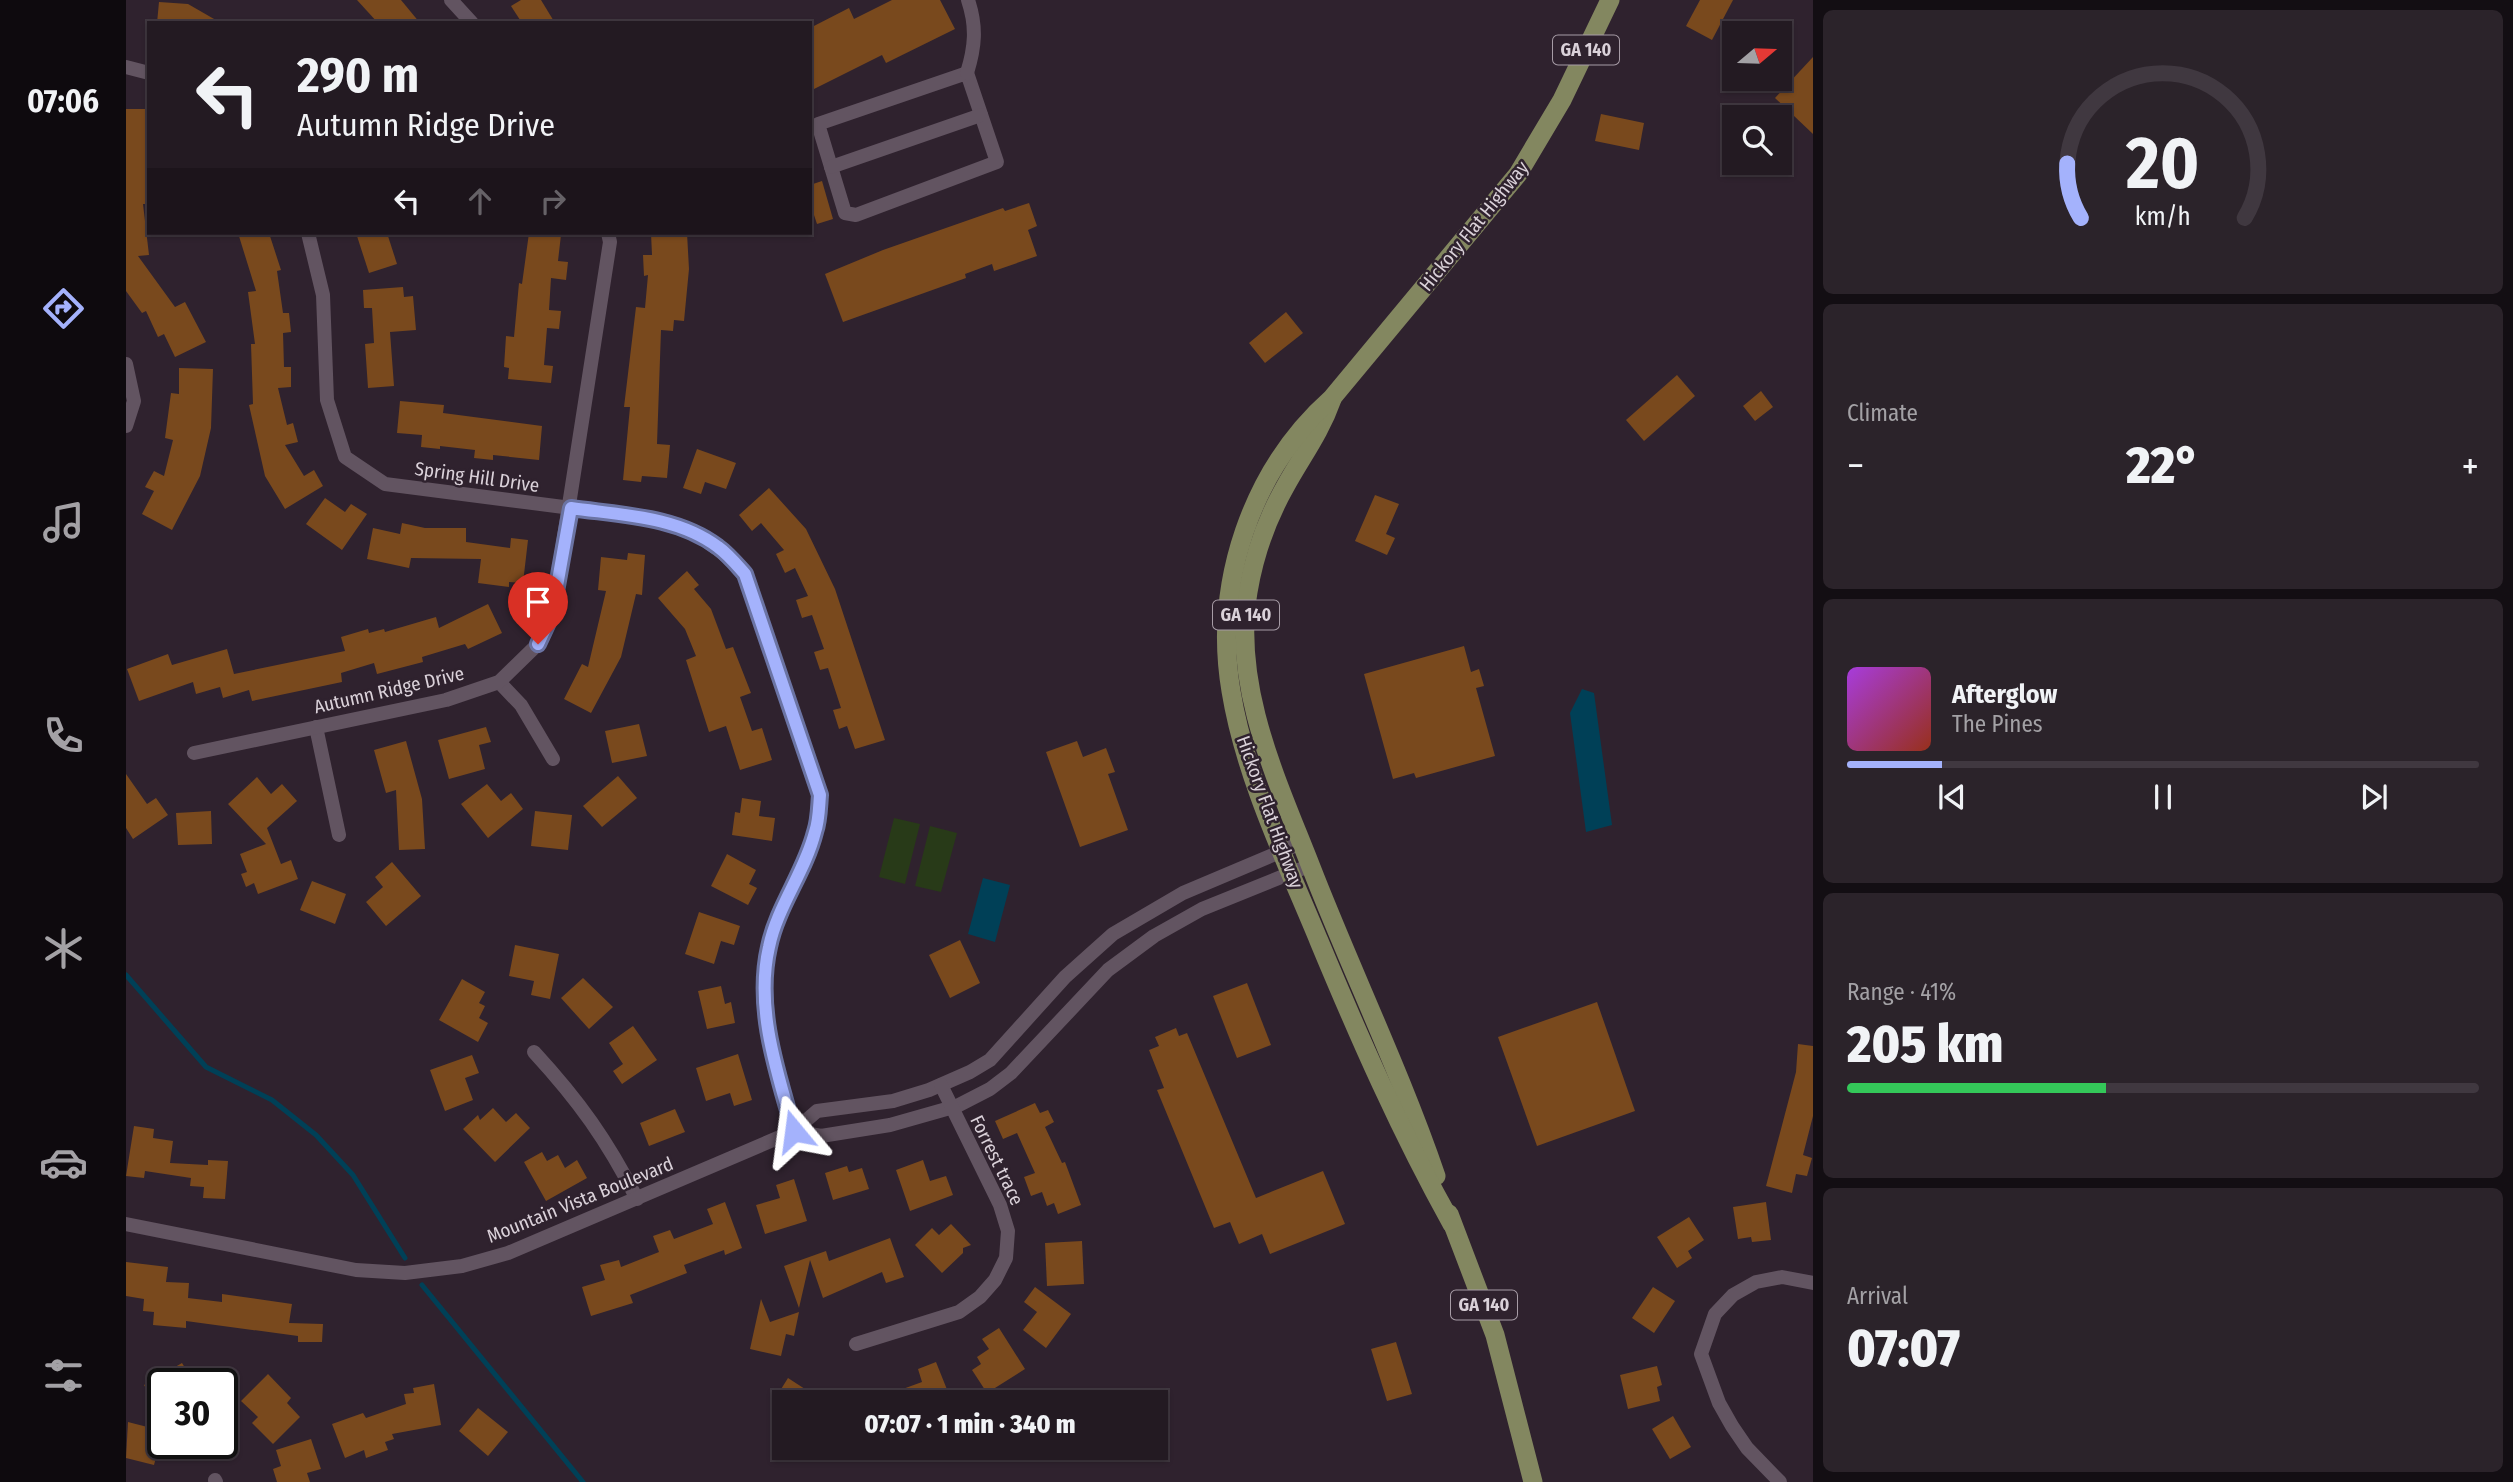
<!DOCTYPE html>
<meta charset="utf-8">
<style>
:root{--surface:#231a22;--page:#2b232a;--text:#f1f3f6;--muted:#a3a1a5;--line:#403840;--accent:#a4b2fc}
body{margin:0;font-family:"Fira Sans Condensed",sans-serif;background:var(--page);color:var(--text);height:100vh;display:flex;flex-direction:column;font-size:26px;white-space:nowrap}
*{box-sizing:border-box;margin:0}
p{font-size:23px;color:var(--muted)}
.icon{flex:none;width:38px;height:38px;fill:none;stroke:currentColor;stroke-width:2;stroke-linecap:round;stroke-linejoin:round}
.map{position:relative;flex:1;overflow:hidden}
.side{display:flex;flex-direction:column;gap:10px;padding:10px;background:#130e13;width:700px}
.side>*{flex:none}
.hud{position:absolute;left:21px;top:21px;width:665px;height:214px;border-radius:0px;box-shadow:0 2px 5px #0004,0 0 0 2px var(--line);background:#231a22;color:var(--text);overflow:hidden}
.needle{width:46px;rotate:71deg}
.controls{position:absolute;left:1596px;top:21px;display:grid;gap:14px}
.controls a{display:grid;place-items:center;width:70px;height:70px;border-radius:0px;background:var(--surface);box-shadow:0 2px 5px #0004,0 0 0 2px var(--line);font-size:35px}
.speed{position:absolute;left:21px;top:1368px;display:flex;gap:14px;font-size:35px;font-weight:700;text-align:center}
.speed>*{display:grid;place-content:center;width:91px;height:91px;border-radius:50%;background:var(--surface);box-shadow:0 2px 5px #0004,0 0 0 2px var(--line);line-height:1}
.speed .limit{border:4px solid #111;border-radius:10px;background:#fff;color:#111}
.pin{position:absolute;display:grid;place-items:center;width:60px;height:60px;color:#fff;margin:-72px -30px;border-radius:50% 50% 50% 0;rotate:-45deg;box-shadow:0 0 7px #0007}
.pin .icon{rotate:45deg}
.me{position:absolute;width:77px;margin:-38px;rotate:344deg;stroke-linejoin:round;filter:drop-shadow(0 0 5px #0008)}
.turn{display:flex;align-items:center;gap:24px;height:147px;padding:0 35px;font-size:32px}
.turn .icon{width:91px;height:91px;stroke-width:2.5}
.turn b{display:block;font-size:49px;line-height:60px}
.lanes{display:flex;align-items:center;height:66px;padding:0 35px;background:#0003;justify-content:center;gap:35px;direction:ltr}
.lanes .off{opacity:.35}
.big{font-size:52px;font-weight:800;line-height:1.1}
.side .card{flex:1;display:flex;flex-direction:column;justify-content:center;gap:10px;min-width:0;padding:0 24px;border-radius:10px;background:var(--page)}
.side .dial{align-items:center;gap:0}
.dial svg{height:182px;overflow:visible;fill:none;stroke:var(--line);stroke-width:7;stroke-linecap:round;text-anchor:middle}
.dial text{fill:var(--text);stroke:none}
.song{display:flex;align-items:center;gap:21px}
.cover{width:84px;height:84px;border-radius:10px;background:linear-gradient(135deg,hsl(280 70% 55%),hsl(10 70% 35%))}
.played{height:7px;border-radius:4px;background:linear-gradient(90deg,var(--accent) 15%,var(--line) 15%)}
.keys{display:flex;justify-content:space-around;direction:ltr}
.heat{display:flex;justify-content:space-between;align-items:center;font-size:38px;direction:ltr}
.charge{height:10px;border-radius:5px;background:linear-gradient(90deg,#34c759 41%,var(--line) 0)}
.trip{position:absolute;left:646px;top:1390px;width:396px;height:70px;border-radius:0px;background:var(--surface);box-shadow:0 2px 5px #0004,0 0 0 2px var(--line);font-weight:800;line-height:70px;text-align:center}
main{display:flex;flex:1;min-height:0}
.tab-bar{display:flex;flex-direction:column;width:126px;justify-content:space-around;align-items:center;background:#0e0a0e;color:var(--muted)}
.tab-bar .icon{width:49px;height:49px}
.tab-bar .current{color:var(--accent)}
.tab-bar b{font-size:32px;color:var(--text)}
.map>svg:first-child{display:block}
.green{fill:#283a18}
.water{fill:#004057}
.lines{fill:none;stroke-linecap:round;stroke-linejoin:round}
.stream{stroke:#004057;stroke-width:5}
.building{fill:#79491d}
.minor{stroke:#625461;stroke-width:14}
.primary{stroke:#838760;stroke-width:19}
.route-casing{stroke:#6b74a4;stroke-width:18}
.route{stroke:#a4b2fc;stroke-width:12}
.labels{text-anchor:middle;dominant-baseline:central;stroke-width:5;stroke-linejoin:round;paint-order:stroke}
.shield{fill:#2f222e;stroke:#a79ca6;stroke-width:2}
.shield-label{font-size:18px;font-weight:bold;fill:#dad1d9}
.street-label{font-size:19px;fill:#dad1d9;stroke:#2f222e}
</style>
<main>
<nav class="tab-bar">
<b>07:06</b>
<svg class="icon current" aria-label="directions" viewBox="0 0 24 24"><path d="M12 3l9 9-9 9-9-9zM9 14v-3h6M13 9l2 2-2 2"/></svg>
<svg class="icon" aria-label="music" viewBox="0 0 24 24"><path d="M9 18V5l10-2v13"/><circle cx="6" cy="18" r="3"/><circle cx="16" cy="16" r="3"/></svg>
<svg class="icon" aria-label="phone" viewBox="0 0 24 24"><path d="M5 4h4l2 5-3 2q2 4 5 5l2-3 5 2v4C11 20 4 13 5 4z"/></svg>
<svg class="icon" aria-label="climate" viewBox="0 0 24 24"><path d="M12 3v18M4 7l16 10M4 17L20 7"/></svg>
<svg class="icon" aria-label="car" viewBox="0 0 24 24"><path d="M5 17H2v-5l4-1 3-4h7l3 4 3 1v5h-3M9 17h6M6 11h13"/><circle cx="7" cy="17" r="2"/><circle cx="17" cy="17" r="2"/></svg>
<svg class="icon" aria-label="filters" viewBox="0 0 24 24"><path d="M4 7h16M4 17h16"/><circle cx="9" cy="7" r="2"/><circle cx="15" cy="17" r="2"/></svg>
</nav>
<div class="map">
<svg width="1687" height="1482" viewBox="0 0 1687 1482">
<rect width="100%" height="100%" fill="#2f222e"/>
<g class="green">
<path d="M768,818L794,824L779,884L753,877Z"/>
<path d="M804,826L831,833L815,892L789,886Z"/>
</g>
<g class="water">
<path d="M1456,689L1468,693L1486,825L1460,832L1444,713Z"/>
<path d="M857,878L884,885L869,942L842,934Z"/>
</g>
<g class="lines">
<g class="stream">
<path d="M0,975L80,1067L146,1100L190,1135L227,1175L279,1258"/>
<path d="M296,1285L457,1482"/>
</g>
</g>
<g class="building">
<path d="M231,0H275L294,23H252Z"/>
<path d="M395,0H415L429,23H396L385,6Z"/>
<path d="M766,0H814L829,29L760,63L756,55L684,91V28L723,8L728,19Z"/>
<path d="M1574,0H1607L1586,40L1560,26Z"/>
<path d="M33,2L62,4L95,23H31Z"/>
<path d="M1687,57V134L1649,98Z"/>
<path d="M0,109H23L21,204H17L23,255L12,256L49,307L59,302L80,342L49,357L38,334L32,337L20,311L16,313L0,291Z"/>
<path d="M1475,114L1518,123L1513,150L1469,141Z"/>
<path d="M696,181L707,219L691,224L684,203V185Z"/>
<path d="M903,203L911,226L902,230L911,256L868,271L866,264L839,274L840,278L717,322L699,274L757,250L877,208L879,211Z"/>
<path d="M112,233H143L155,270L151,271L157,313H163L165,332L157,333L158,367H165V387L152,388L161,425L167,423L172,442L159,445L178,476L188,470L197,486L159,509L139,476L123,405L127,404L125,344H129L122,292L130,291Z"/>
<path d="M230,233H261L271,264L243,273Z"/>
<path d="M403,233L435,235L432,261L442,262L440,280L425,278L423,310L435,311L433,329L421,328L418,365L427,366L425,383L382,379L383,368L378,367L380,336L388,337L393,283L396,284Z"/>
<path d="M525,233H561L563,269L558,321L548,320L547,331L535,330L531,444L544,445L541,478L516,476L515,482L497,480L504,407H498L510,307L519,308L522,275L518,276L517,255H526Z"/>
<path d="M277,287L278,297L287,296L290,330L264,332L268,386L242,388L239,344L248,343L246,308H238L237,290Z"/>
<path d="M1160,312L1177,333L1139,363L1123,343Z"/>
<path d="M53,368L87,369L85,428L74,476L46,530L16,514L28,491L19,487L28,471L38,476L47,440L39,438L45,393L53,394Z"/>
<path d="M1551,375L1569,396L1518,441L1500,420Z"/>
<path d="M1635,391L1647,407L1629,421L1617,406Z"/>
<path d="M274,401L318,405L317,413L416,426L413,460L367,455V460L348,458L349,450L314,446V449L295,447L296,435L271,433Z"/>
<path d="M571,449L610,463L600,489L579,482L575,494L557,488Z"/>
<path d="M643,488L680,529L709,589L759,740L729,749L721,726L713,729L707,710L715,708L702,668L694,670L688,652L698,649L686,615L676,618L670,600L682,596L669,568L659,573L650,554L658,550L635,523L626,531L613,515Z"/>
<path d="M1249,495L1273,504L1260,534L1269,538L1261,555L1229,541Z"/>
<path d="M199,498L219,512L225,504L241,514L216,550L180,524Z"/>
<path d="M276,523L299,528H340V542L384,548L385,538L402,540L397,583L383,582V587L352,583L355,559L285,558L283,568L241,559L247,528L274,534Z"/>
<path d="M502,553L519,555L516,595L510,594L495,657L465,713L438,699L456,664L462,667L480,591L472,590L475,557L501,560Z"/>
<path d="M561,571L573,585L568,589L585,609L600,649L607,647L625,693L614,697L626,731L636,728L646,760L614,770L600,726L583,732L560,660L570,656L559,629L532,598Z"/>
<path d="M362,604L376,633L342,649L339,644L296,657L297,662L251,674L248,663L215,673L216,682L126,701L123,690L97,698L94,687L70,694L67,682L13,701L1,669L42,654L46,665L101,649L108,674L219,651L215,637L242,629L243,633L258,629L259,632L310,617L313,628Z"/>
<path d="M1338,646L1345,672L1353,669L1358,686L1350,688L1369,756L1290,778L1288,773L1267,779L1238,674Z"/>
<path d="M513,724L521,756L486,763L479,731Z"/>
<path d="M360,727L365,742L353,745L359,769L323,779L312,740Z"/>
<path d="M280,741L296,799L299,849L273,850L270,790L260,793L248,750Z"/>
<path d="M951,741L957,757L980,748L989,772L982,774L1002,830L954,847L920,752Z"/>
<path d="M0,774L21,804L30,798L42,815L7,839L0,828Z"/>
<path d="M492,776L511,798L476,827L457,806Z"/>
<path d="M131,777L145,794L156,784L171,801L141,828L155,864L165,860L172,879L132,894L128,883L120,887L115,874L121,872L114,854L140,844L102,804Z"/>
<path d="M361,784L375,801L385,793L397,809L362,838L335,804Z"/>
<path d="M616,798L635,801L633,816L649,818L646,841L606,835L609,812L614,813Z"/>
<path d="M85,811L86,844L52,845L50,813Z"/>
<path d="M409,811L446,815L442,850L405,846Z"/>
<path d="M601,854L630,870L623,884L631,888L622,905L585,886Z"/>
<path d="M266,862L295,896L260,926L240,902L257,887L249,877Z"/>
<path d="M186,881L220,894L209,924L174,910Z"/>
<path d="M573,912L614,926L608,945L595,941L588,964L559,954Z"/>
<path d="M834,940L854,983L824,998L803,955Z"/>
<path d="M389,945L433,954L424,999L405,995L408,981L383,976Z"/>
<path d="M457,978L487,1007L463,1029L435,998Z"/>
<path d="M336,979L359,992L353,1003L359,1006L353,1018L362,1023L352,1042L313,1020Z"/>
<path d="M1121,983L1145,1045L1111,1058L1087,996Z"/>
<path d="M595,986L599,1004L605,1002L609,1023L581,1029L572,991Z"/>
<path d="M1471,1002L1509,1111L1411,1146L1372,1037Z"/>
<path d="M507,1026L531,1060L496,1084L487,1071L497,1064L483,1043Z"/>
<path d="M1050,1028L1053,1036L1061,1033L1130,1198L1197,1171L1219,1224L1144,1254L1136,1234L1113,1244L1104,1222L1088,1228L1031,1090L1038,1088L1023,1050L1033,1046L1029,1037Z"/>
<path d="M1672,1044L1687,1046V1116L1677,1155L1686,1158L1681,1176L1670,1174L1666,1193L1640,1186L1670,1072Z"/>
<path d="M612,1054L626,1100L608,1106L604,1093L580,1101L570,1068Z"/>
<path d="M346,1055L353,1073L339,1078L347,1100L319,1111L304,1070Z"/>
<path d="M909,1103L914,1113L922,1110L928,1122L919,1127L936,1163L939,1162L955,1205L932,1214L928,1203L921,1206L916,1192L905,1196L898,1177L909,1173L891,1133L877,1139L869,1121Z"/>
<path d="M367,1108L380,1122L390,1113L404,1128L369,1162L337,1129L352,1115L354,1120Z"/>
<path d="M549,1109L559,1132L523,1146L514,1123Z"/>
<path d="M8,1126L28,1129L27,1138L47,1141L44,1163L82,1165V1160L102,1161L99,1199L77,1198L78,1187L64,1186L65,1178L19,1171L18,1178L0,1176Z"/>
<path d="M416,1152L421,1161L432,1155L439,1168L451,1160L461,1178L420,1201L398,1162Z"/>
<path d="M797,1160L804,1181L820,1176L827,1195L784,1211L770,1170Z"/>
<path d="M721,1166L723,1172L736,1168L743,1189L707,1200L699,1173Z"/>
<path d="M668,1179L681,1221L639,1234L630,1205L654,1198L650,1185Z"/>
<path d="M599,1202L616,1248L599,1255L598,1250L558,1265L561,1273L504,1295L507,1303L465,1316L456,1287L479,1280L474,1265L493,1260L495,1267L533,1252L527,1236L544,1230L548,1239L587,1224L581,1209Z"/>
<path d="M1640,1202L1645,1240L1626,1242L1625,1237L1612,1239L1607,1207Z"/>
<path d="M1563,1217L1578,1240L1562,1251L1566,1258L1551,1268L1531,1237Z"/>
<path d="M825,1224L845,1245L837,1248V1253L816,1273L789,1245L806,1228L813,1235Z"/>
<path d="M764,1238L778,1277L760,1283L756,1272L697,1298L684,1260L673,1308L658,1266L700,1251L703,1261Z"/>
<path d="M956,1241L958,1284L921,1286L919,1243Z"/>
<path d="M0,1262L42,1267L40,1282L63,1283L62,1298L96,1302V1294L166,1304L163,1323L197,1324L196,1342H172V1336L60,1321V1328L27,1325L28,1312L17,1311L18,1299L0,1296Z"/>
<path d="M909,1287L945,1314L920,1348L897,1330L911,1312L898,1302Z"/>
<path d="M1527,1287L1549,1301L1528,1333L1506,1318Z"/>
<path d="M635,1299L644,1322L673,1312L668,1336L660,1334L655,1356L624,1349Z"/>
<path d="M873,1328L899,1369L861,1393L846,1370L855,1364L851,1357L863,1349L856,1339Z"/>
<path d="M1270,1342L1286,1394L1261,1401L1245,1349Z"/>
<path d="M810,1362L826,1402H778L774,1390L796,1382L792,1369Z"/>
<path d="M56,1363L69,1384H37V1417L18,1385Z"/>
<path d="M1531,1366L1536,1385L1531,1387L1534,1401L1502,1409L1494,1375Z"/>
<path d="M142,1374L165,1398L161,1403L174,1417L147,1444L126,1423L132,1417L115,1401Z"/>
<path d="M662,1378L699,1402H647Z"/>
<path d="M308,1384L315,1425L266,1434L268,1439L259,1442L262,1450L240,1458L238,1450L219,1458L206,1424L237,1413L240,1418L280,1404L278,1394L288,1393L287,1388Z"/>
<path d="M352,1408L382,1432L362,1456L333,1431Z"/>
<path d="M1547,1416L1565,1447L1544,1459L1526,1429Z"/>
<path d="M2,1422L37,1431L28,1465L0,1458Z"/>
<path d="M185,1439L195,1469L181,1473L184,1482H151L147,1469L155,1466L150,1450Z"/>
</g>
<g class="lines">
<g class="minor">
<path d="M325,0L346,23"/>
<path d="M0,67L23,73"/>
<path d="M841,73L871,162L730,215L719,213L692,124Z"/>
<path d="M841,73C849,47 851,27 842,0"/>
<path d="M705,167L855,115"/>
<path d="M182,233L197,295L201,400L219,457L259,484L515,517C565,530 583,537 619,574L694,795C693,807 693,821 689,832C679,872 651,907 643,947C630,1008 651,1072 668,1131"/>
<path d="M0,364L8,401L0,426"/>
<path d="M373,682L395,705L427,759"/>
<path d="M190,727L213,835"/>
<path d="M68,753L320,700L373,682L412,644L426,614L484,242L482,233"/>
<path d="M408,1052C453,1101 481,1140 511,1199"/>
<path d="M668,1131L695,1136L764,1125L831,1106L864,1089L885,1073L982,970L1028,936L1076,909L1185,865"/>
<path d="M0,1224L230,1270L279,1273L336,1266L382,1253L668,1131L691,1111L767,1101L803,1090L844,1072L864,1060L939,977L987,934L1057,893L1175,843"/>
<path d="M730,1344L833,1312L854,1297L869,1280L880,1258L882,1231L874,1205L815,1085"/>
<path d="M89,1480L90,1482"/>
<path d="M1654,1482L1621,1448L1606,1426L1593,1403L1575,1354L1589,1314L1607,1295L1630,1282L1656,1277L1687,1283"/>
</g>
<g class="primary">
<path d="M1206,399C1194,433 1176,456 1159,487C1141,519 1128,556 1122,592C1106,687 1151,780 1185,867C1225,970 1274,1071 1310,1176"/>
<path d="M1323,1214L1369,1335L1407,1482"/>
<path d="M1326,1224C1275,1133 1233,1037 1193,941C1160,861 1119,777 1105,691C1087,584 1125,470 1206,398L1392,174L1436,100L1484,0"/>
</g>
</g>
<g class="lines">
<g class="route-casing">
<path id="route" d="M412,644L426,614L445,508C494,515 551,516 592,547C602,554 611,565 619,574L694,795C693,807 693,821 689,832C679,872 651,907 643,947C629,1008 651,1072 668,1131"/>
</g>
<use href="#route" class="route"/>
</g>
<g class="labels">
<g class="shield">
<rect x="1427" y="35.5" width="66" height="29" rx="5"/>
<rect x="1087" y="600.5" width="66" height="29" rx="5"/>
<rect x="1325" y="1290.5" width="66" height="29" rx="5"/>
</g>
<g class="shield-label">
<text x="1460" y="50">GA 140</text>
<text x="1120" y="615">GA 140</text>
<text x="1358" y="1305">GA 140</text>
</g>
<g class="street-label">
<text transform="translate(1348 226) rotate(-51)">Hickory Flat Highway</text>
<text transform="translate(351 477) rotate(8)">Spring Hill Drive</text>
<text transform="translate(263 690) rotate(-13)">Autumn Ridge Drive</text>
<text transform="translate(1144 812) rotate(70)">Hickory Flat Highway</text>
<text transform="translate(871 1160) rotate(64)">Forrest trace</text>
<text transform="translate(454 1200) rotate(-22)">Mountain Vista Boulevard</text>
</g>
</g>
</svg>
<div class="controls">
<a><svg class="needle" viewBox="-14 -14 28 28"><path d="M0-13l5 13h-10z" fill="#e53935"/><path d="M0 13l5-13h-10z" fill="#a3a1a5"/></svg></a>
<a><svg class="icon" aria-label="search" viewBox="0 0 24 24"><circle cx="10" cy="10" r="6"/><path d="M15 15l6 6"/></svg></a>
</div>
<div class="speed"><div class="limit">30</div></div>
<div class="pin" style="left:412px;top:644px;background:#d93025"><svg class="icon" aria-label="arrive" viewBox="0 0 24 24"><path d="M6 21V4h12l-3 4 3 4H6"/></svg></div>
<svg class="me" style="left:668px;top:1131px" viewBox="-20 -20 40 40"><path d="M0-17L14 15 0 8-14 15z" fill="#a4b2fc" stroke="#fff" stroke-width="4"/></svg>
<div class="trip">07:07 · 1 min · 340 m</div>
<div class="hud">
<div class="turn"><svg class="icon" aria-label="left" viewBox="0 0 24 24"><path d="M17 20v-9H6M10 6l-5 5 5 5"/></svg><div><b>290 m</b>Autumn Ridge Drive</div></div>
<div class="lanes"><svg class="icon" aria-label="left" viewBox="0 0 24 24"><path d="M17 20v-9H6M10 6l-5 5 5 5"/></svg><svg class="icon off" aria-label="ahead" viewBox="0 0 24 24"><path d="M12 20V5M6 11l6-6 6 6"/></svg><svg class="icon off" aria-label="right" viewBox="0 0 24 24"><path d="M7 20v-9h11M14 6l5 5-5 5"/></svg></div>
</div>
</div>
<section class="side">
<div class="card dial"><svg viewBox="0 0 100 80">
<path d="M14 69A42 42 0 1 1 86 69"/>
<path d="M14 69A42 42 0 0 1 8 45" stroke="#a4b2fc"/>
<text x="50" y="56" font-size="32" font-weight="700">20</text>
<text x="50" y="72" font-size="11">km/h</text>
</svg></div>
<div class="card"><p>Climate</p>
<div class="heat"><a>−</a><b class="big">22°</b><a>+</a></div>
</div>
<div class="card">
<div class="song"><i class="cover"></i><div><b>Afterglow</b><p>The Pines</p></div></div>
<div class="played"></div>
<div class="keys"><svg class="icon" aria-label="previous" viewBox="0 0 24 24"><path d="M18 5L8 12l10 7zM5 5v14"/></svg><svg class="icon" aria-label="pause" viewBox="0 0 24 24"><path d="M8 5v14M16 5v14"/></svg><svg class="icon" aria-label="next" viewBox="0 0 24 24"><path d="M6 5l10 7-10 7zM19 5v14"/></svg></div>
</div>
<div class="card"><p>Range · 41%</p><b class="big">205 km</b><div class="charge"></div></div>
<div class="card"><p>Arrival</p><b class="big">07:07</b></div>
</section>
</main>
